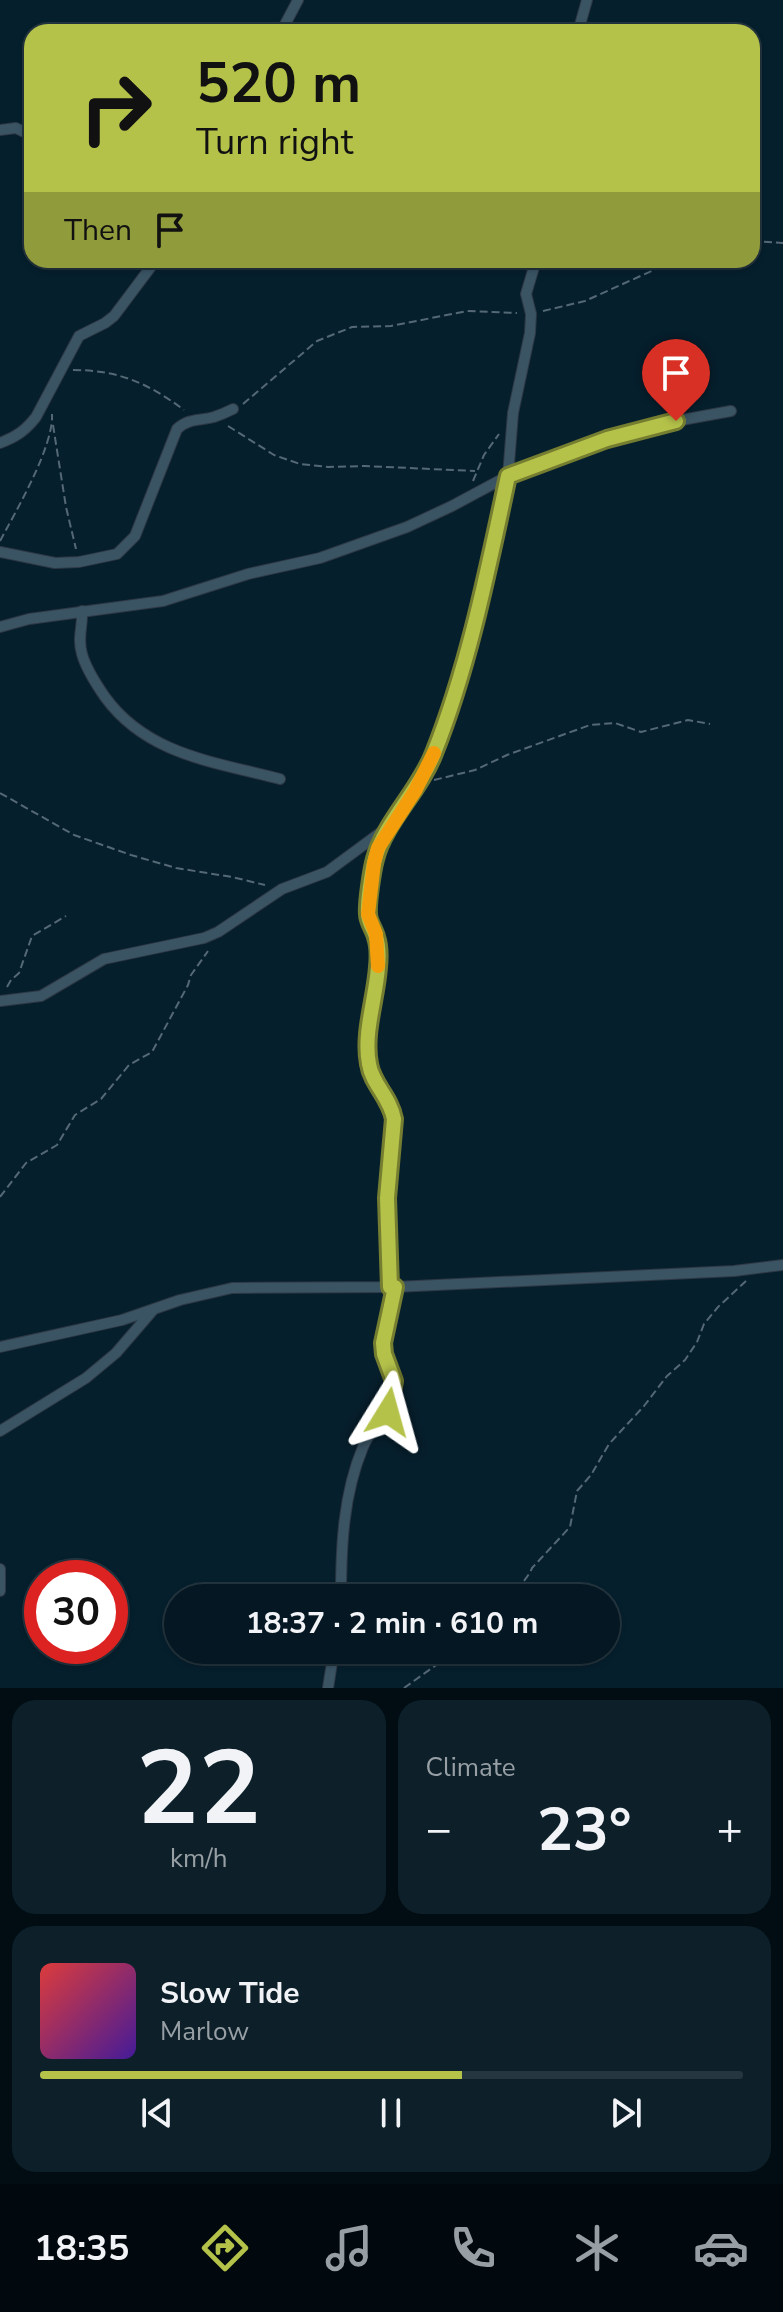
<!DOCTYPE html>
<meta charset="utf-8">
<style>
:root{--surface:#041722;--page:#0d202a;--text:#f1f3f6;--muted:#979fa5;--line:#253640;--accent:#b4c24a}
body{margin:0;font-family:"Nunito Sans",sans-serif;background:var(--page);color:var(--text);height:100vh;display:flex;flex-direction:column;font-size:30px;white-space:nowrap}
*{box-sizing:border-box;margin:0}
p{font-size:26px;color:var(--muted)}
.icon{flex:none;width:44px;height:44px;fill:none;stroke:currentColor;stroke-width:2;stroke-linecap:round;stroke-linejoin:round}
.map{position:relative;height:1688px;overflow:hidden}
.sheet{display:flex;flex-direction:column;gap:12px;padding:12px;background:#020d13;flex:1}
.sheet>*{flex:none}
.guide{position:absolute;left:24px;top:24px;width:736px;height:244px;border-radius:24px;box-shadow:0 2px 6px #0004,0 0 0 2px var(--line);background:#b4c24a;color:#111;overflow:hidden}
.speed{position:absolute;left:24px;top:1560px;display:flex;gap:16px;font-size:40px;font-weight:700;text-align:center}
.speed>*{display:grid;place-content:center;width:104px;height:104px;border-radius:50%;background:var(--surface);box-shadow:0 2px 6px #0004,0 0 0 2px var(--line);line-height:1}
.speed .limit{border:12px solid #d22;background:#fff;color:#111}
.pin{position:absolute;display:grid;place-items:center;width:68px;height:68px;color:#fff;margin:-82px -34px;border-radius:50% 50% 50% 0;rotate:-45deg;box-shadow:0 0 8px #0007}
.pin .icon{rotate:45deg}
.me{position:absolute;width:88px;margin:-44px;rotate:8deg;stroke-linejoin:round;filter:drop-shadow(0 0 6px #0008)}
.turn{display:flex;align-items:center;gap:28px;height:168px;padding:0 40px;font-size:36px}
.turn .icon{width:104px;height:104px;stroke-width:2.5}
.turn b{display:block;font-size:56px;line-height:68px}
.then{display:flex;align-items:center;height:76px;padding:0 40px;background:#0003;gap:16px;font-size:30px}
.big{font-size:60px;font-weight:700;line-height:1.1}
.sheet .tile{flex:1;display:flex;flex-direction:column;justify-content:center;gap:12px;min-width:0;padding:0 28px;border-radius:24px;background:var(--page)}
.sheet .dial{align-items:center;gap:0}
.dial b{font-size:104px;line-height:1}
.song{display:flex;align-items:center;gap:24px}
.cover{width:96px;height:96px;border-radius:12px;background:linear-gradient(135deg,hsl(0 70% 55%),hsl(260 70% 35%))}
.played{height:8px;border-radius:4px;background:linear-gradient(90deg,var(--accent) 60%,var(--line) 60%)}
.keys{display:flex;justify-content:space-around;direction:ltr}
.heat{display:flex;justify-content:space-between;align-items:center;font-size:44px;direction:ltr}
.sheet .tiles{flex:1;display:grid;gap:12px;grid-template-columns:1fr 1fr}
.tile:last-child{grid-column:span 2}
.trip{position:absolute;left:164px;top:1584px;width:456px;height:80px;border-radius:40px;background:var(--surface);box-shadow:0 2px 6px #0004,0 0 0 2px var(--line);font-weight:700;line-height:80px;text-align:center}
.tabs{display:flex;height:128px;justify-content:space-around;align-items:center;background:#02090e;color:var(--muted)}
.tabs .icon{width:56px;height:56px}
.tabs .current{color:var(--accent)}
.tabs b{font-size:36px;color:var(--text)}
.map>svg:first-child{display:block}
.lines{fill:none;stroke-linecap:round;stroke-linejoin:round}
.street-casing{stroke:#2e3844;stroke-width:12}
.path{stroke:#546975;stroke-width:2;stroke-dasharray:8 4;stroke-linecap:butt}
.street{stroke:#3a5464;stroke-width:10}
.route-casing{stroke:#757e30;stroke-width:20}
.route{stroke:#b4c24a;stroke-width:14}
.slow{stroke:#f59e0b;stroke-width:14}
</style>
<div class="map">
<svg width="783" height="1688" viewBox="0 0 783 1688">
<rect width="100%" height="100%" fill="#061f2d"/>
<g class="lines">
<g class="street-casing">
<g id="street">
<path d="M281,32L298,0"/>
<path d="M578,32L587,0"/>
<path d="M0,130L16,128L32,136"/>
<path d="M0,443C16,437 26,430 36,417L79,336L105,323L114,316L156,260"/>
<path d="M0,552L55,563L79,562L117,554L135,536L177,429C189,418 199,421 214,417C220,415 227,412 233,409"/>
<path d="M82,611C83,626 77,638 82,654C86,669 96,684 105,697C147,755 215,762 280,779"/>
<path d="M0,627L29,619L163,601L248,574L320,558L407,527L452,506L508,476L607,439L676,421L731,411"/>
<path d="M389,830L374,863L368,914L376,934L378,966L369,1036V1064L373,1076L391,1107L394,1119L387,1198L390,1287"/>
<path d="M0,1001L41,996L104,959L204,938L218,932L282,889L327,872L392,824L415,791L433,756L465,660L492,552L508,476L513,413L530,333L531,314L526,294L534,267L540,260"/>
<path d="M0,1347L122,1320L180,1300L232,1288L395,1287L734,1271L783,1265"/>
<path d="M0,1431L86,1378L116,1353L153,1310"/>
<path d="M0,1569V1591"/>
<path d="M341,1598C341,1547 343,1495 363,1447C371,1427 389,1415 393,1394C397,1376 384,1364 384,1347C383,1328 392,1306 395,1287"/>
<path d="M328,1688L334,1650"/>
</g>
</g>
<g class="path">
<path d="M752,241L783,243"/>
<path d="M543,311L585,301L676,260"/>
<path d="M73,370C118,370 148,383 184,410"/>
<path d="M243,404L317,341L352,327L391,326L467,311L517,313"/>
<path d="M53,425L66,507L76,549"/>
<path d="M228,426L274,455L300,464L328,467L365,466L475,471"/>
<path d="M473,481L484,455L499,434"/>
<path d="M0,541C16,511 54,446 52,414"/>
<path d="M434,780L475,770L507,755L590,725L615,723L641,732L688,720L710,724"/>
<path d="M0,793L74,835L131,855L176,868L232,877L265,885"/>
<path d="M7,987L11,980L19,973L32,936L66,916"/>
<path d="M0,1197L26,1163L57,1145L75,1115L101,1099L129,1065L152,1052L188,985L191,975L208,951"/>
<path d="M507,1598C514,1594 530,1575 532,1568L570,1527L577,1491L591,1475L609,1444L644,1406L667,1376L685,1360L697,1342L704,1324L718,1307L746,1281"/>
<path d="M404,1688L439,1663L450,1650"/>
</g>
<use href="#street" class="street"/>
</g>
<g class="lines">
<g class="route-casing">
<path id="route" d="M388,1412L394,1381L384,1354L383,1343L395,1287H390L387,1198L394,1119C390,1097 372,1084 369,1064C363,1033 376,998 378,967C379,957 379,946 376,937C374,929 368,922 368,914C367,903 372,870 375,859C384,823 420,790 434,753C469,665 488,569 508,476L607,439L676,421"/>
</g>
<use href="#route" class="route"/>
<path class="slow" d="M378,966L376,934L368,914L374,863L378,848L415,791L434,753"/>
</g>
</svg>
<div class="speed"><div class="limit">30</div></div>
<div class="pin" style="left:676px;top:421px;background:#d93025"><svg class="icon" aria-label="arrive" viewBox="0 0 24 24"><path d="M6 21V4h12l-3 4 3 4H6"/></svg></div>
<svg class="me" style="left:388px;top:1412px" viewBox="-20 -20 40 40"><path d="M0-17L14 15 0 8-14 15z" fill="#b4c24a" stroke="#fff" stroke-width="4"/></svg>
<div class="trip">18:37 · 2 min · 610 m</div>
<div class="guide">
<div class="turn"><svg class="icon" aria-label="right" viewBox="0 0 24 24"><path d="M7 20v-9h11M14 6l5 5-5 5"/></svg><div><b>520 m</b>Turn right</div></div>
<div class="then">Then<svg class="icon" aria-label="arrive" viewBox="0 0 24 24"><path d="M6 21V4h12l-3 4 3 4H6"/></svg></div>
</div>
</div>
<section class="sheet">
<div class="tiles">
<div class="tile dial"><b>22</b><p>km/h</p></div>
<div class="tile"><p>Climate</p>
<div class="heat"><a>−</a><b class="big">23°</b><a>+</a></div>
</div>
<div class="tile">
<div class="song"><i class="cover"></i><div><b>Slow Tide</b><p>Marlow</p></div></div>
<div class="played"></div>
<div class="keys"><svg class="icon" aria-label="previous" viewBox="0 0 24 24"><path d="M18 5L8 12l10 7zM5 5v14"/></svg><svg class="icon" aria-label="pause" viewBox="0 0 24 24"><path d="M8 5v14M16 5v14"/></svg><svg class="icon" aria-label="next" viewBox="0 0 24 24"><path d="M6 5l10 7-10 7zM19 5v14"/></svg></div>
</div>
</div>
</section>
<nav class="tabs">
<b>18:35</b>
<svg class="icon current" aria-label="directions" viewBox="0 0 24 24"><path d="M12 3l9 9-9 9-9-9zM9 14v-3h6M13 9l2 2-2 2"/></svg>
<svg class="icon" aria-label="music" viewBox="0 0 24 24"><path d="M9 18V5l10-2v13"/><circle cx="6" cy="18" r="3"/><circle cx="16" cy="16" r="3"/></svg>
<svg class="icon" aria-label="phone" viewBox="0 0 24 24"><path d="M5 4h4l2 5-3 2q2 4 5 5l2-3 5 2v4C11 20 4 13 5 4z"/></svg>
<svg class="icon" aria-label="climate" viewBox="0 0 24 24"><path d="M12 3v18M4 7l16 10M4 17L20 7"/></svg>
<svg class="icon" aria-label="car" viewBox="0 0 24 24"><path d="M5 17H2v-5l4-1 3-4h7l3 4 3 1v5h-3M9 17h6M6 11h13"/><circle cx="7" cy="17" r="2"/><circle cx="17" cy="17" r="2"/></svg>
</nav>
